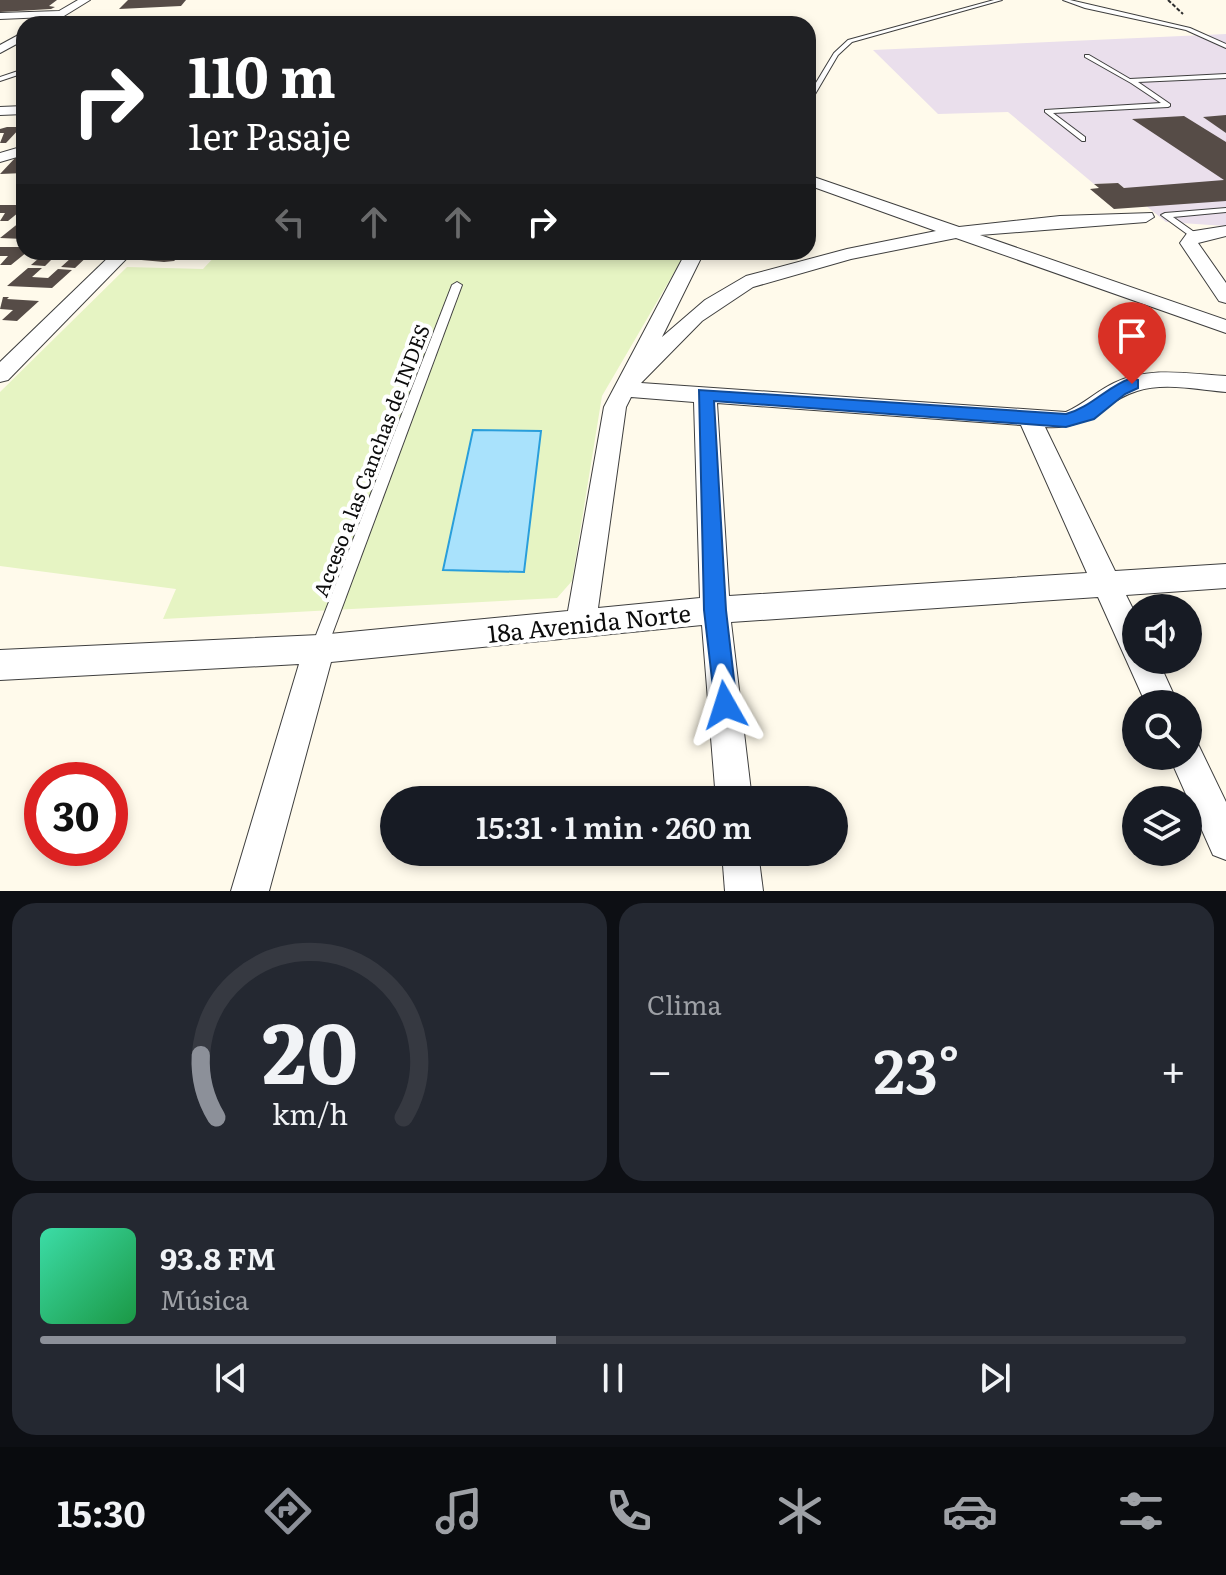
<!DOCTYPE html>
<html lang="es">
<meta charset="utf-8">
<style>
:root{--surface:#171b24;--page:#242831;--text:#f1f3f6;--muted:#9ea1a6;--line:#363941;--accent:#8c9099}
body{margin:0;font-family:Literata,serif;background:var(--page);color:var(--text);height:100vh;display:flex;flex-direction:column;font-size:30px;white-space:nowrap}
*{box-sizing:border-box;margin:0}
p{font-size:26px;color:var(--muted)}
.icon{flex:none;width:44px;height:44px;fill:none;stroke:currentColor;stroke-width:2;stroke-linecap:round;stroke-linejoin:round}
.map{position:relative;height:891px;overflow:hidden}
.panel{display:flex;flex-direction:column;gap:12px;padding:12px;background:#0d0f14;flex:1}
.panel>*{flex:none}
.top-card{position:absolute;left:16px;top:16px;width:800px;height:244px;border-radius:24px;box-shadow:0 4px 12px #0003;background:#202124;color:#fff;overflow:hidden}
.fabs{position:absolute;left:1122px;top:594px;display:grid;gap:16px}
.fabs a{display:grid;place-items:center;width:80px;height:80px;border-radius:50%;background:var(--surface);box-shadow:0 4px 12px #0003;font-size:40px}
.speed{position:absolute;left:24px;top:762px;display:flex;gap:16px;font-size:40px;font-weight:700;text-align:center}
.speed>*{display:grid;place-content:center;width:104px;height:104px;border-radius:50%;background:var(--surface);box-shadow:0 4px 12px #0003;line-height:1}
.speed .limit{border:12px solid #d22;background:#fff;color:#111}
.pin{position:absolute;display:grid;place-items:center;width:68px;height:68px;color:#fff;margin:-82px -34px;border-radius:50% 50% 50% 0;rotate:-45deg;box-shadow:0 0 8px #0007}
.pin .icon{rotate:45deg}
.me{position:absolute;width:88px;margin:-44px;rotate:354deg;stroke-linejoin:round;filter:drop-shadow(0 0 6px #0008)}
.turn{display:flex;align-items:center;gap:28px;height:168px;padding:0 40px;font-size:36px}
.turn .icon{width:104px;height:104px;stroke-width:2.5}
.turn b{display:block;font-size:56px;line-height:68px}
.lanes{display:flex;align-items:center;height:76px;padding:0 40px;background:#0003;justify-content:center;gap:40px;direction:ltr}
.lanes .off{opacity:.35}
.big{font-size:60px;font-weight:600;line-height:1.1}
.panel .widget{flex:1;display:flex;flex-direction:column;justify-content:center;gap:12px;min-width:0;padding:0 28px;border-radius:24px;background:var(--page)}
.panel .dial{align-items:center;gap:0}
.dial svg{height:208px;overflow:visible;fill:none;stroke:var(--line);stroke-width:7;stroke-linecap:round;text-anchor:middle}
.dial text{fill:var(--text);stroke:none}
.song{display:flex;align-items:center;gap:24px}
.cover{width:96px;height:96px;border-radius:12px;background:linear-gradient(135deg,hsl(160 70% 55%),hsl(140 70% 35%))}
.played{height:8px;border-radius:4px;background:linear-gradient(90deg,var(--accent) 45%,var(--line) 45%)}
.keys{display:flex;justify-content:space-around;direction:ltr}
.heat{display:flex;justify-content:space-between;align-items:center;font-size:44px;direction:ltr}
.panel .tiles{flex:1;display:grid;gap:12px;grid-template-columns:1fr 1fr}
.widget:last-child{grid-column:span 2}
.trip{position:absolute;left:380px;top:786px;width:468px;height:80px;border-radius:40px;background:var(--surface);box-shadow:0 4px 12px #0003;font-weight:600;line-height:80px;text-align:center}
.tabs{display:flex;height:128px;justify-content:space-around;align-items:center;background:#090b0e;color:var(--muted)}
.tabs .icon{width:56px;height:56px}
.tabs .active{color:var(--accent)}
.tabs b{font-size:36px;color:var(--text)}
.map>svg:first-child{display:block}
.industrial{fill:#eadfec}
.pitch{fill:#e6f4c3}
.water{fill:#a9e2fc;stroke:#299edb;stroke-width:2}
.building{fill:#564c47}
.lines{fill:none;stroke-linecap:round;stroke-linejoin:round}
.lane-casing{stroke:#3f3f3f;stroke-width:2}
.street-casing{stroke:#3f3f3f;stroke-width:2}
.path{stroke:#2e2e2e;stroke-width:2;stroke-dasharray:4 2;stroke-linecap:butt}
.lane{fill:#fff;fill-rule:evenodd}
.street{fill:#fff;fill-rule:evenodd}
.route{fill:#1a73e8;stroke:#114b97;stroke-width:2}
.labels{text-anchor:middle;dominant-baseline:central;stroke-width:8;stroke-linejoin:round;paint-order:stroke}
.street-label{font-size:20px;fill:#0c0c0c;stroke:#fff}
.near-street-label{font-size:24px;fill:#0c0c0c;stroke:#fff}
</style>
<div class="map">
<svg width="1226" height="891" viewBox="0 0 1226 891">
<rect width="100%" height="100%" fill="#fffaeb"/>
<path class="industrial" d="M1226,34V226L1166,222L1118,183L1094,184L1008,112L938,114L873,50Z"/>
<path class="pitch" d="M219,252H686L602,396L572,581L557,598L163,619L176,589L0,566V392L127,267L203,269Z"/>
<path class="water" d="M473,430L541,431L524,572L443,570Z"/>
<g class="building">
<path d="M0,0H57L49,6L55,7L51,9L0,12Z"/>
<path d="M128,0H186L181,6L119,9Z"/>
<path d="M1226,115V133L1203,117Z"/>
<path d="M1184,116L1226,142V201L1114,209L1090,189L1099,188L1094,184L1118,183L1124,188L1224,180L1132,119Z"/>
<path d="M7,127H21L6,143H0L4,133H0V129Z"/>
<path d="M24,156L19,168L24,167V173L0,174L16,157Z"/>
<path d="M0,205H21L24,208L8,221H0L5,213H0Z"/>
<path d="M20,222L24,223V239L0,238Z"/>
<path d="M0,247H24V252H27L11,265H0L8,256H0Z"/>
<path d="M46,252H92L75,268L61,267L71,258L54,257L45,266L31,265Z"/>
<path d="M137,252H185L174,261L164,262L130,259Z"/>
<path d="M28,268H42L32,277L48,278L58,269L72,270L52,288L7,286Z"/>
<path d="M3,297H9L7,299L39,301L17,321L2,320L13,310L0,309Z"/>
</g>
<g class="lines">
<g class="lane-casing">
<g id="lane">
<path d="M994,0H1002L852,42L838,55L811,101L808,103V96L834,53L848,40Z"/>
<path d="M1063,0H1070L1190,28L1226,44V48L1186,30L1085,8Z"/>
<path d="M1085,55H1089L1130,79L1226,74V78L1138,82L1170,104V106L1168,107L1053,113L1085,137V141H1082L1045,112V110L1161,103L1131,83L1085,57Z"/>
<path d="M24,69V73L0,81V77Z"/>
<path d="M1226,208V212L1173,217L1197,234V238L1194,239L1161,215L1165,213Z"/>
<path d="M457,282L462,285L327,648L324,653L319,655L314,653L311,648L452,285Z"/>
</g>
</g>
<g class="street-casing">
<g id="street">
<path d="M78,0H90L51,24L40,23L47,17L0,19V13L59,11Z"/>
<path d="M24,32V40L0,53V45Z"/>
<path d="M24,106V114L0,115V107Z"/>
<path d="M24,146V155L0,162V153Z"/>
<path d="M808,175L959,227L1060,216L1152,213L1154,217L1146,222L980,235L1226,320V333L956,238L851,259L753,287L702,321L641,383L1066,412C1084,404 1097,391 1114,383C1149,366 1189,374 1226,376V392C1198,390 1165,382 1137,391C1099,403 1092,430 1045,427L1115,571L1226,564V588L1126,595L1136,615V660H1158L1178,704H1146L1098,597L731,622L752,800H716L702,625L331,662L269,891H231L299,664L0,680V650L319,635L568,611L604,407L686,252H704L662,337L705,300L746,276L847,249L936,231L808,185ZM631,397L694,402L700,598L598,608L626,407ZM717,403L1021,425L1087,573L729,596Z"/>
<path d="M1226,226V236L1198,243L1226,283V303L1219,301L1180,243L1188,232Z"/>
<path d="M114,252H133L8,380L0,382V362Z"/>
<path d="M1188,740L1198,744L1226,802V860L1213,855L1169,756H1188Z"/>
<path d="M722,852H758L763,891H725Z"/>
</g>
</g>
<path class="path" d="M1168,0L1183,14"/>
<use href="#lane" class="lane"/>
<use href="#street" class="street"/>
</g>
<path class="route" d="M1132,378L1138,380V388L1125,394L1094,419L1066,427L714,401L726,610L737,705L733,714L725,717L716,714L704,610L699,390L1066,414C1092,407 1107,386 1132,378Z"/>
<g class="labels">
<g class="street-label">
<text transform="translate(370 460) rotate(-69)">Acceso a las Canchas de INDES</text>
</g>
<g class="near-street-label">
<text transform="translate(589 622) rotate(-6)">18a Avenida Norte</text>
</g>
</g>
</svg>
<div class="fabs">
<a><svg class="icon" aria-label="sound" viewBox="0 0 24 24"><path d="M4 9h4l5-4v14l-5-4H4zM17 9q2 3 0 6"/></svg></a>
<a><svg class="icon" aria-label="search" viewBox="0 0 24 24"><circle cx="10" cy="10" r="6"/><path d="M15 15l6 6"/></svg></a>
<a><svg class="icon" aria-label="layers" viewBox="0 0 24 24"><path d="M12 4l9 5-9 5-9-5zM3 14l9 5 9-5"/></svg></a>
</div>
<div class="speed"><div class="limit">30</div></div>
<div class="pin" style="left:1132px;top:384px;background:#d93025"><svg class="icon" aria-label="arrive" viewBox="0 0 24 24"><path d="M6 21V4h12l-3 4 3 4H6"/></svg></div>
<svg class="me" style="left:725px;top:705px" viewBox="-20 -20 40 40"><path d="M0-17L14 15 0 8-14 15z" fill="#1a73e8" stroke="#fff" stroke-width="4"/></svg>
<div class="trip">15:31 · 1 min · 260 m</div>
<div class="top-card">
<div class="turn"><svg class="icon" aria-label="right" viewBox="0 0 24 24"><path d="M7 20v-9h11M14 6l5 5-5 5"/></svg><div><b>110 m</b>1er Pasaje</div></div>
<div class="lanes"><svg class="icon off" aria-label="left" viewBox="0 0 24 24"><path d="M17 20v-9H6M10 6l-5 5 5 5"/></svg><svg class="icon off" aria-label="ahead" viewBox="0 0 24 24"><path d="M12 20V5M6 11l6-6 6 6"/></svg><svg class="icon off" aria-label="ahead" viewBox="0 0 24 24"><path d="M12 20V5M6 11l6-6 6 6"/></svg><svg class="icon" aria-label="right" viewBox="0 0 24 24"><path d="M7 20v-9h11M14 6l5 5-5 5"/></svg></div>
</div>
</div>
<section class="panel">
<div class="tiles">
<div class="widget dial"><svg viewBox="0 0 100 80">
<path d="M14 69A42 42 0 1 1 86 69"/>
<path d="M14 69A42 42 0 0 1 8 45" stroke="#8c9099"/>
<text x="50" y="56" font-size="32" font-weight="700">20</text>
<text x="50" y="72" font-size="11">km/h</text>
</svg></div>
<div class="widget"><p>Clima</p>
<div class="heat"><a>−</a><b class="big">23°</b><a>+</a></div>
</div>
<div class="widget">
<div class="song"><i class="cover"></i><div><b>93.8 FM</b><p>Música</p></div></div>
<div class="played"></div>
<div class="keys"><svg class="icon" aria-label="previous" viewBox="0 0 24 24"><path d="M18 5L8 12l10 7zM5 5v14"/></svg><svg class="icon" aria-label="pause" viewBox="0 0 24 24"><path d="M8 5v14M16 5v14"/></svg><svg class="icon" aria-label="next" viewBox="0 0 24 24"><path d="M6 5l10 7-10 7zM19 5v14"/></svg></div>
</div>
</div>
</section>
<nav class="tabs">
<b>15:30</b>
<svg class="icon active" aria-label="directions" viewBox="0 0 24 24"><path d="M12 3l9 9-9 9-9-9zM9 14v-3h6M13 9l2 2-2 2"/></svg>
<svg class="icon" aria-label="music" viewBox="0 0 24 24"><path d="M9 18V5l10-2v13"/><circle cx="6" cy="18" r="3"/><circle cx="16" cy="16" r="3"/></svg>
<svg class="icon" aria-label="phone" viewBox="0 0 24 24"><path d="M5 4h4l2 5-3 2q2 4 5 5l2-3 5 2v4C11 20 4 13 5 4z"/></svg>
<svg class="icon" aria-label="climate" viewBox="0 0 24 24"><path d="M12 3v18M4 7l16 10M4 17L20 7"/></svg>
<svg class="icon" aria-label="car" viewBox="0 0 24 24"><path d="M5 17H2v-5l4-1 3-4h7l3 4 3 1v5h-3M9 17h6M6 11h13"/><circle cx="7" cy="17" r="2"/><circle cx="17" cy="17" r="2"/></svg>
<svg class="icon" aria-label="filters" viewBox="0 0 24 24"><path d="M4 7h16M4 17h16"/><circle cx="9" cy="7" r="2"/><circle cx="15" cy="17" r="2"/></svg>
</nav>
